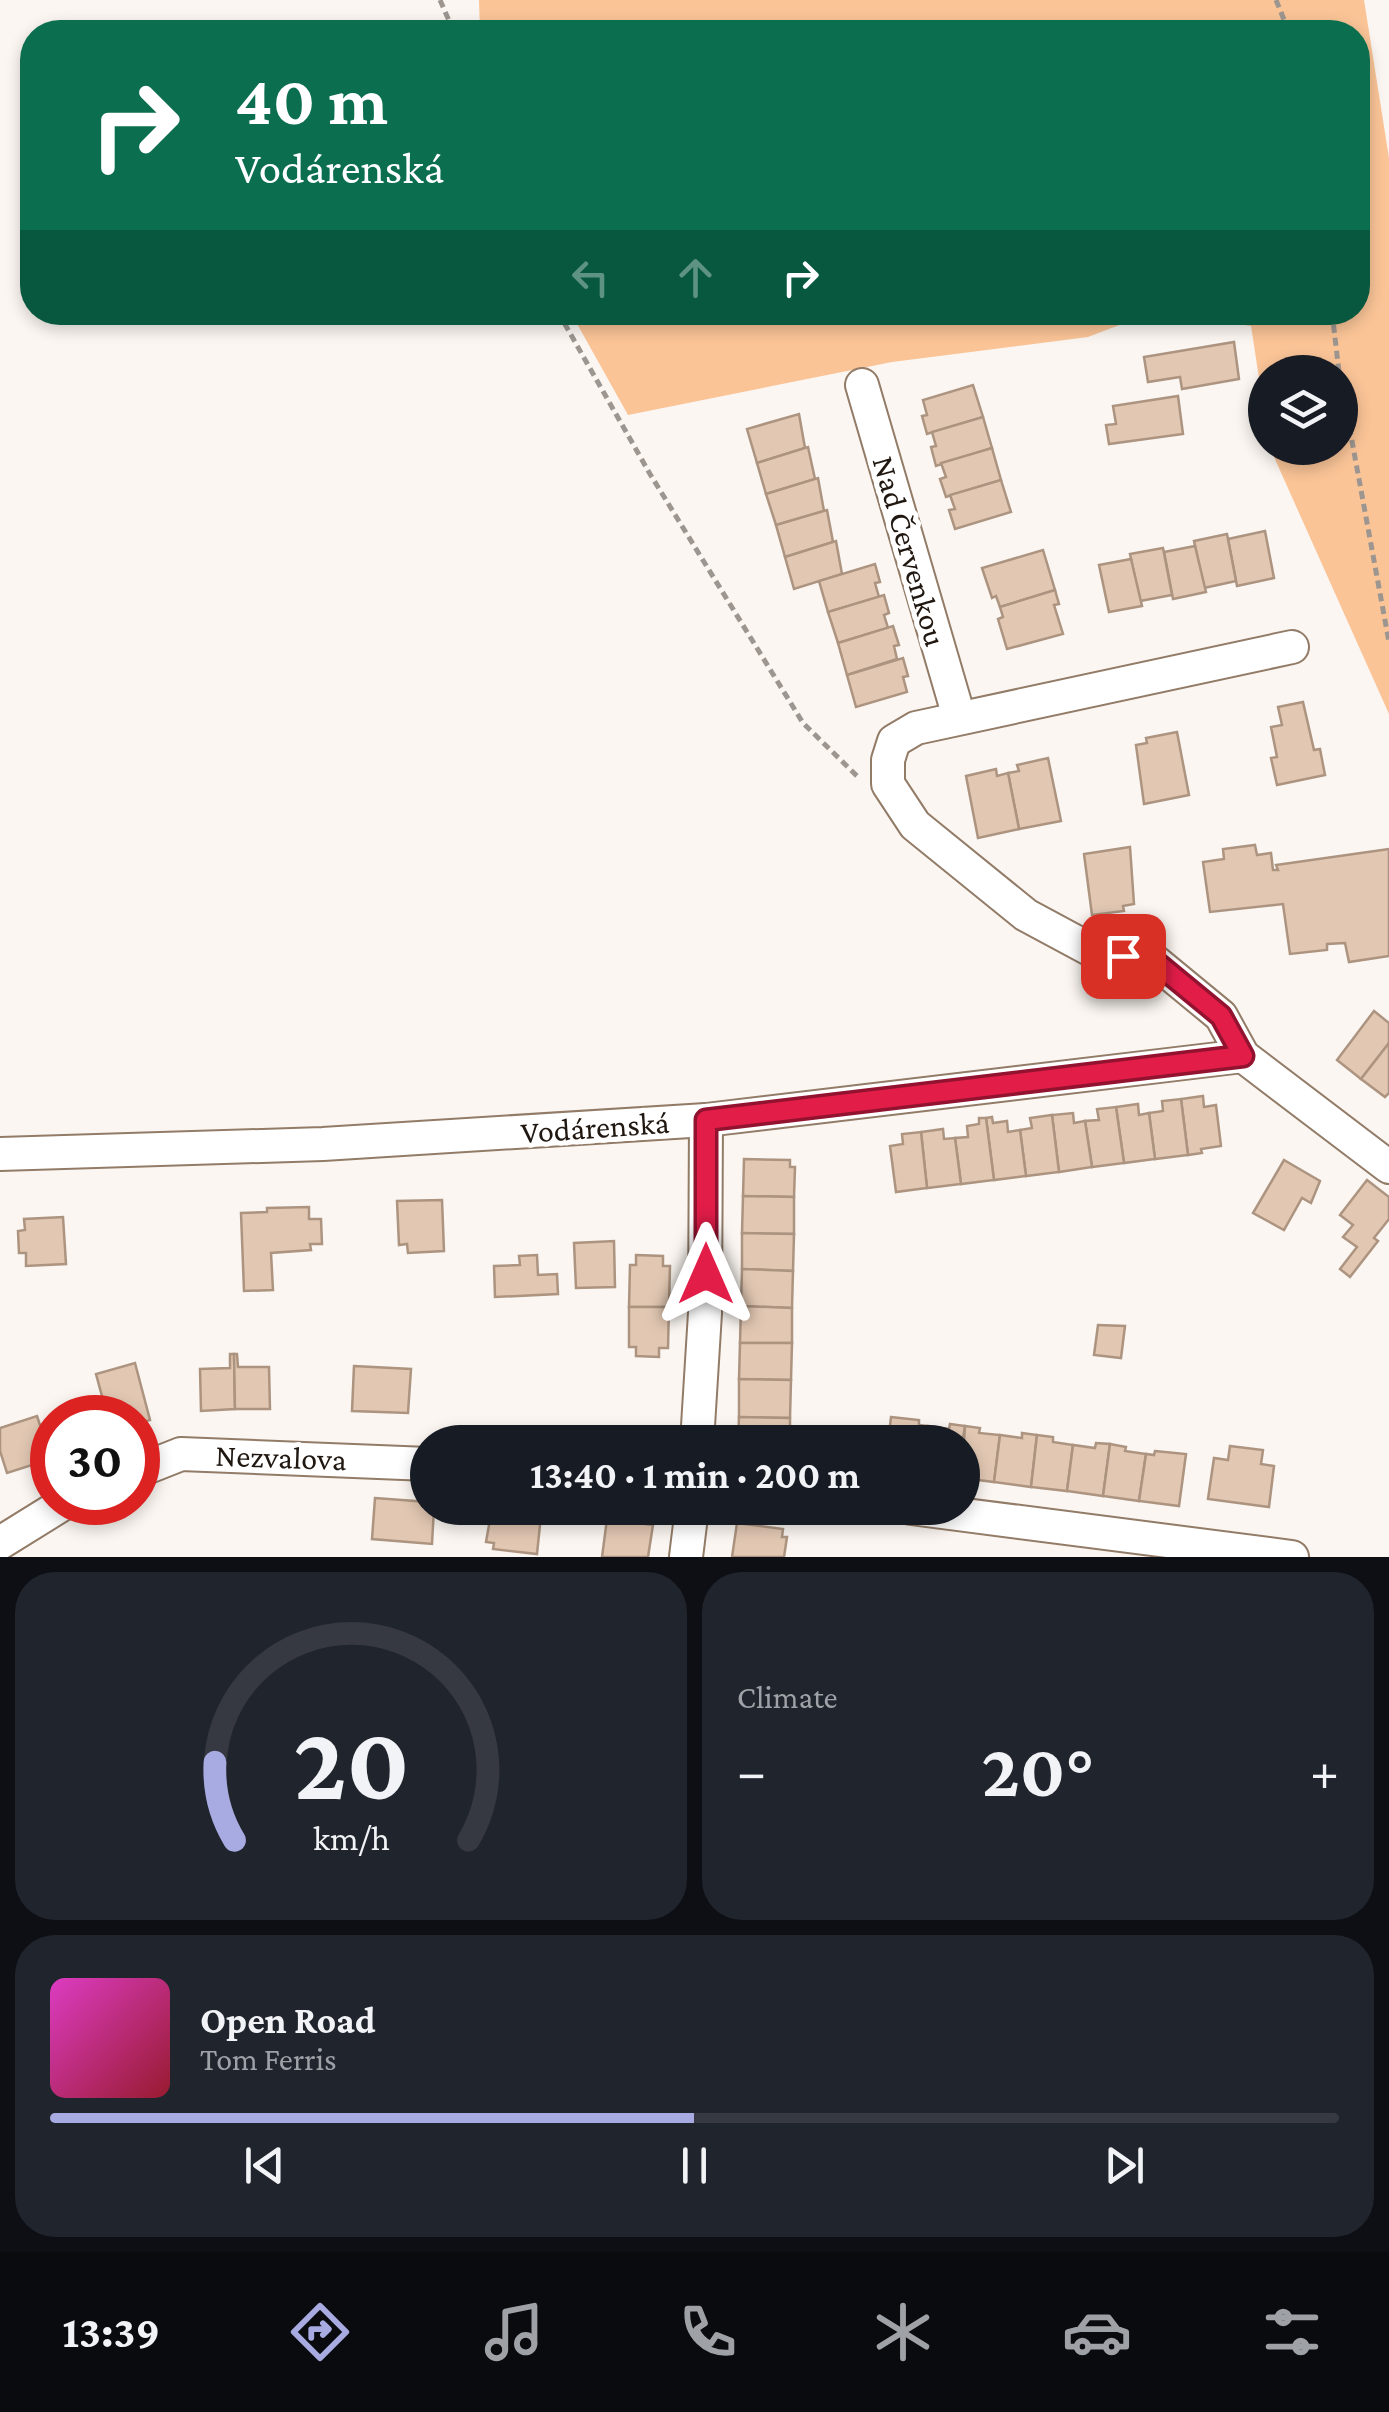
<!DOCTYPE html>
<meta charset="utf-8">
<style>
:root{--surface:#171b24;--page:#20242c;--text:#f1f3f6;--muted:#9ea1a6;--line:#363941;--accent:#a7abe1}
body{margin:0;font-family:"Crimson Pro",serif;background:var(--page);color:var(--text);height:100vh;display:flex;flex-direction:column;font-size:38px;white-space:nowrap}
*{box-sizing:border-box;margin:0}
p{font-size:32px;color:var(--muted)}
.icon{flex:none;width:55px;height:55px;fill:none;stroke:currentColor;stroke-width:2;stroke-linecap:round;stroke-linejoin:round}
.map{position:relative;height:1557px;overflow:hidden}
.sheet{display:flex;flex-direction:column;gap:15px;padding:15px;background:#0d0f14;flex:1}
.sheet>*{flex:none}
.top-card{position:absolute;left:20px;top:20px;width:1350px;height:305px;border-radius:40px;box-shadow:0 5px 15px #0003;background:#0b6e4f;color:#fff;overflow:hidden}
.controls{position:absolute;left:1248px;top:355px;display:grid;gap:20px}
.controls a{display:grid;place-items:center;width:110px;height:110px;border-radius:50%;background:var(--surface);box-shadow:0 5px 15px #0003;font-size:50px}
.speed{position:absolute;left:30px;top:1395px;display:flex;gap:20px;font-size:50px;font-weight:700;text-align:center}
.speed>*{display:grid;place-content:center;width:130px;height:130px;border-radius:50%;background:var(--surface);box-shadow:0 5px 15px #0003;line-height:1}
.speed .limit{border:15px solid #d22;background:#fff;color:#111}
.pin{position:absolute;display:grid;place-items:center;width:85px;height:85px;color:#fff;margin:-42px;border-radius:20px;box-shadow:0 5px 15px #0006}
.me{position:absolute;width:110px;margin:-55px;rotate:0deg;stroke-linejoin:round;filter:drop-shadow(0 0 8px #0008)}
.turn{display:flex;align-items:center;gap:35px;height:210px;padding:0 50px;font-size:45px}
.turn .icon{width:130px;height:130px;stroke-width:2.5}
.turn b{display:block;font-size:70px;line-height:85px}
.lanes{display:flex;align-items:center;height:95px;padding:0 50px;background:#0003;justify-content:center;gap:50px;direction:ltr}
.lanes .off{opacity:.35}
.big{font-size:75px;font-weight:700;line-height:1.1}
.sheet .tile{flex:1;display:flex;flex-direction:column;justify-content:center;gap:15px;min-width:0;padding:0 35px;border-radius:40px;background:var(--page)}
.sheet .dial{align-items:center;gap:0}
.dial svg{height:260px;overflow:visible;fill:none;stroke:var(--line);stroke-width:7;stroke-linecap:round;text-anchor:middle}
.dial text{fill:var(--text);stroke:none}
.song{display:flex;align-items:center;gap:30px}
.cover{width:120px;height:120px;border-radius:15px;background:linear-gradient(135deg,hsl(310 70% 55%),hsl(350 70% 35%))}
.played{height:10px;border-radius:5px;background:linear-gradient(90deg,var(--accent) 50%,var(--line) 50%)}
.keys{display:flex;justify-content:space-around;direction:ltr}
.heat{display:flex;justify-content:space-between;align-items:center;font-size:55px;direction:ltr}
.sheet .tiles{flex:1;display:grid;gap:15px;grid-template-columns:1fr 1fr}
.tile:last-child{grid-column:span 2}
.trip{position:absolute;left:410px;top:1425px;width:570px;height:100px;border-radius:50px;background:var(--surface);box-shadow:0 5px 15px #0003;font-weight:700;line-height:100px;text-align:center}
.tab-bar{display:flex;height:160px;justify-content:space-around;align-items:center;background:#090b0e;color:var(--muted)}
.tab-bar .icon{width:70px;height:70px}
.tab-bar .active{color:var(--accent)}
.tab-bar b{font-size:45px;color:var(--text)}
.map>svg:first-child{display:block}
.green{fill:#fac497}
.building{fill:#e2c8b3;stroke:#ac9480;stroke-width:2.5}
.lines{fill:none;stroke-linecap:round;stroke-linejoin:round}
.street-casing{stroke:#927b67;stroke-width:36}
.path{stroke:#9d9690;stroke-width:5;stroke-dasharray:8 5;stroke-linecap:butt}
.street{stroke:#fff;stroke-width:32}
.route-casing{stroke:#92132f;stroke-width:25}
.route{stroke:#e11d48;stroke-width:18}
.labels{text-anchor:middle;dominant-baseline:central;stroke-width:10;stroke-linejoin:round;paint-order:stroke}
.street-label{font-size:32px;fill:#201710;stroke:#fff}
</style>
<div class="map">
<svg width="1389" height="1557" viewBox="0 0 1389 1557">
<rect width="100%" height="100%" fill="#fbf6f1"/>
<g class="green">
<path d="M479,0H1364L1389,158V714L1270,448H1340V372H1265V417L1251,326L1164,313L1358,312V32H480Z"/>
<path d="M571,313H1136L1122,324L1088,337L892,362L628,415Z"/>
</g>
<g class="building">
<path d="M1234,342L1239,379L1182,389L1180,377L1148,382L1144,357Z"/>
<path d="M973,385L983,417L927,434L922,416L927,415L923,400Z"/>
<path d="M1178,396L1183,434L1109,444L1106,425L1116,424L1113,406Z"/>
<path d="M799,414L805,448L757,463L747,429Z"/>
<path d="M983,417L992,448L936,466L931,447L936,446L932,432Z"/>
<path d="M808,447L815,479L766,494L757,463Z"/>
<path d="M992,448L1001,480L946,497L940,479L946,477L941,463Z"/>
<path d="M818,478L824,511L776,525L766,494Z"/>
<path d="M1001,480L1011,512L955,529L949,510L955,509L950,495Z"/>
<path d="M827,510L833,542L785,557L776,525Z"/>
<path d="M1265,531L1274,578L1237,586L1228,539Z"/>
<path d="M1227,534L1236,581L1204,588L1194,541Z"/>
<path d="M836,541L842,574L794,589L785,557Z"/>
<path d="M1195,546L1206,592L1173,599L1164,552Z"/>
<path d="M1163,548L1172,595L1140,601L1130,554Z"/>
<path d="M1043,550L1055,590L1000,607L996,596L992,598L982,568Z"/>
<path d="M1131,559L1142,606L1109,612L1099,565Z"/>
<path d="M875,564L880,582L875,583L879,597L828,612L819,581Z"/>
<path d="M1055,590L1059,604L1054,605L1063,634L1007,649L998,619L1003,617L1000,607Z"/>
<path d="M884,595L889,613L884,615L888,628L838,643L828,612Z"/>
<path d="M893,626L899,645L894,646L897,659L847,675L838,643Z"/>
<path d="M903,658L908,676L903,677L907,692L856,707L847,675Z"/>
<path d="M1303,702L1314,750L1320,749L1325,775L1277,785L1271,758L1277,757L1271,727L1282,725L1278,707Z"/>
<path d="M1177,732L1189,795L1144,804L1136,745L1147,743L1146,738Z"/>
<path d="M1048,758L1061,821L1019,829L1008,773L1019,771L1017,765Z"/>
<path d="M996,769L997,776L1008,773L1019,829L978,838L966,776Z"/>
<path d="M1255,845L1257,855L1271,853L1273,870H1278L1276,865L1389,849V956L1349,962L1345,943L1327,944V950L1290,954L1283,904L1210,912L1203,862L1224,859L1223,849Z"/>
<path d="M1130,847L1134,904L1123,906L1124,911L1092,915L1084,854Z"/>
<path d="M1374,1011L1389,1023V1043L1361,1079L1337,1060Z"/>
<path d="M1389,1043V1093L1385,1097L1361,1079Z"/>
<path d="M1203,1096L1204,1107L1216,1105L1221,1146L1201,1149L1202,1153L1188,1155L1181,1099Z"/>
<path d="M1181,1099L1188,1155L1155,1159L1149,1113L1163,1111L1162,1101Z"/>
<path d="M1138,1104L1139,1115L1149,1113L1155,1159L1124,1163L1116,1107Z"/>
<path d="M1116,1107L1124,1163L1092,1167L1085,1121L1099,1120L1097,1109Z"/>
<path d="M1073,1113L1074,1123L1085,1121L1092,1167L1059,1172L1052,1115Z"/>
<path d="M1052,1115L1059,1172L1026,1176L1020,1130L1032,1128L1030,1118Z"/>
<path d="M992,1117L993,1123L1007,1121L1008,1132L1020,1130L1026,1176L994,1180L986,1118Z"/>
<path d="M979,1118H986L994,1180L961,1184L955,1138L968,1137L967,1126L979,1124Z"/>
<path d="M943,1129L944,1139L955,1138L961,1184L927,1188L921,1132Z"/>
<path d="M921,1132L927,1188L896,1192L890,1146L903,1144L902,1134Z"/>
<path d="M744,1159L790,1160V1167H795L794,1197L743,1196Z"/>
<path d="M1284,1160L1320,1181L1311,1203L1302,1198L1284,1230L1253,1213Z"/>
<path d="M1367,1180L1389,1197V1219L1374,1238L1378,1241L1350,1277L1340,1269L1357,1247L1343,1237L1353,1225L1340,1215Z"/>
<path d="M743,1196L794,1197V1234L742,1233Z"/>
<path d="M442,1200L444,1251L408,1253L407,1244L399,1245L397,1201Z"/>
<path d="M309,1207V1219H321L322,1244H310L311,1250L271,1253L273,1290L244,1291L241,1213L267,1212V1208Z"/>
<path d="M63,1217L66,1264L26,1266V1253H19L18,1231L25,1230L24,1219Z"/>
<path d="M742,1233L794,1234L793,1271L742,1269Z"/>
<path d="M614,1241L615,1287L576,1288L574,1243Z"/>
<path d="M537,1255L538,1275L557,1274L558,1294L495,1297L494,1266L520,1265L519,1256Z"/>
<path d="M636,1255L663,1256V1266H670L669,1307H629L630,1265H636Z"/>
<path d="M742,1269L793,1271L792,1308L741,1306Z"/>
<path d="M741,1306L792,1308V1343H740Z"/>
<path d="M629,1307H669L668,1348H659V1357L636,1356V1347H629Z"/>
<path d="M1098,1325L1125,1326L1121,1358L1094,1355Z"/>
<path d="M740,1343H792L791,1380L739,1379Z"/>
<path d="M230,1354H234L235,1409L201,1411L200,1369L230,1368Z"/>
<path d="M234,1354H237L238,1367H269L270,1409H235Z"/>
<path d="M135,1363L150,1420L138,1424V1418H108L96,1374Z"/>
<path d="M354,1366L411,1369L408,1413L352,1411Z"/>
<path d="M739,1379L791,1380L790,1418L739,1417Z"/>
<path d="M37,1416L51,1459L7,1473L0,1451V1428Z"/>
<path d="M739,1417L790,1418V1442H738Z"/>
<path d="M891,1417L919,1420V1425L928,1426L926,1442H888Z"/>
<path d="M950,1424L965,1426L962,1444L926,1442L928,1426L949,1429Z"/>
<path d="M965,1426L980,1428L979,1433L1000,1435L994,1482L962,1478Z"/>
<path d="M1022,1433L1037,1435L1031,1487L994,1482L1000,1435L1022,1438Z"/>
<path d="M1037,1435L1053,1437V1442L1073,1445L1067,1491L1031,1487Z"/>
<path d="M1096,1443L1110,1444L1103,1496L1067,1491L1073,1445L1095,1448Z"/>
<path d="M1110,1444L1126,1447L1125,1451L1146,1454L1139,1501L1103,1496Z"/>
<path d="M1230,1446L1263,1450L1261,1464L1274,1466L1269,1507L1208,1499L1214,1458L1228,1460Z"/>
<path d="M1155,1451L1186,1454L1179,1506L1139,1501L1146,1454L1154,1455Z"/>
<path d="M375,1498L428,1502V1508H434L432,1544L372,1539Z"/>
<path d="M492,1508L541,1515L537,1554L493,1549L494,1543L486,1542Z"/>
<path d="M607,1519L653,1525L648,1557H602Z"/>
<path d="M737,1523L783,1529L782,1537H787L784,1557H732Z"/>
</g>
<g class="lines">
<g class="street-casing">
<g id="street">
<path d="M862,385L959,717"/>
<path d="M1292,647L916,728L894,741L888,760V784L915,825L1026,915L1093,951L1153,960L1221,1016L1243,1056L1389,1167"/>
<path d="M0,1154L323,1144L706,1120L1243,1056"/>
<path d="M697,1442L705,1313L706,1120"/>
<path d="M138,1471L181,1454L428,1464"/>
<path d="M911,1508L1292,1557"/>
<path d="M0,1543L66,1502"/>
<path d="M686,1557L692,1508"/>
</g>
</g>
<g class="path">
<path d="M440,0L454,32"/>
<path d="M1276,0L1289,32"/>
<path d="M558,312L650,474L803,723L857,776"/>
<path d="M1332,312L1339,372"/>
<path d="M1340,376L1389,642"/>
</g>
<use href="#street" class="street"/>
</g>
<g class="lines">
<g class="route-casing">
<path id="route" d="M706,1274V1120L1243,1056L1221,1016L1153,960L1123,956"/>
</g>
<use href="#route" class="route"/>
</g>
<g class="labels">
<g class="street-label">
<text transform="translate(910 551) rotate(74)">Nad Červenkou</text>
<text transform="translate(595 1127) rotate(-4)">Vodárenská</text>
<text transform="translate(281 1457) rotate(2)">Nezvalova</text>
</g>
</g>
</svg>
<div class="controls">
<a><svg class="icon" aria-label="layers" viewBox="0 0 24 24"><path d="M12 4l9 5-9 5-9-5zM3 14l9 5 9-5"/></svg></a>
</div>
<div class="speed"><div class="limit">30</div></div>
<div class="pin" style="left:1123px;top:956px;background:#d93025"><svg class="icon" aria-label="arrive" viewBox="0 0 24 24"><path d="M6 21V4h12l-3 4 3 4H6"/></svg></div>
<svg class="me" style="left:706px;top:1274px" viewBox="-20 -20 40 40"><path d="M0-17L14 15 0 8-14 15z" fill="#e11d48" stroke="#fff" stroke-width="4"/></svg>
<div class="trip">13:40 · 1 min · 200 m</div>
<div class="top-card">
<div class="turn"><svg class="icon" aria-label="right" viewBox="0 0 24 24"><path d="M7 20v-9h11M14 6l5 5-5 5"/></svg><div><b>40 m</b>Vodárenská</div></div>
<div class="lanes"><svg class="icon off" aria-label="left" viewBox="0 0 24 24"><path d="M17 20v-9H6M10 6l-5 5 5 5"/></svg><svg class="icon off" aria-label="ahead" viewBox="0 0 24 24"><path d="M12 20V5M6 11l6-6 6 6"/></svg><svg class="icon" aria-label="right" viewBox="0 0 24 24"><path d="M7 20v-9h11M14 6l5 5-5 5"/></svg></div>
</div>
</div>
<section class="sheet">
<div class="tiles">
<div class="tile dial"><svg viewBox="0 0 100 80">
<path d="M14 69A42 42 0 1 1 86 69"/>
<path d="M14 69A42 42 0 0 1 8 45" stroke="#a7abe1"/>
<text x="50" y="56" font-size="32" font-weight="700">20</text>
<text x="50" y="72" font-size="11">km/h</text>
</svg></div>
<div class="tile"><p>Climate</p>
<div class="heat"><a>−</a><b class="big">20°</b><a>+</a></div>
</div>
<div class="tile">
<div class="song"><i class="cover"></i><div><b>Open Road</b><p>Tom Ferris</p></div></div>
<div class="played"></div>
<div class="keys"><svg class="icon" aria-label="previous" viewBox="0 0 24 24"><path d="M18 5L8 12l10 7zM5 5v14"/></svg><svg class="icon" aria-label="pause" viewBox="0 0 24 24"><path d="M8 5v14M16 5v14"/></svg><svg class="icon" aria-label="next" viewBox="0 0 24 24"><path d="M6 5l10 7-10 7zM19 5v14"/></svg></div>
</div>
</div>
</section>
<nav class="tab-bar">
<b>13:39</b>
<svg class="icon active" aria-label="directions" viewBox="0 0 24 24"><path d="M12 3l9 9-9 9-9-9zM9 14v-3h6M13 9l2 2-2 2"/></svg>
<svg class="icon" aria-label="music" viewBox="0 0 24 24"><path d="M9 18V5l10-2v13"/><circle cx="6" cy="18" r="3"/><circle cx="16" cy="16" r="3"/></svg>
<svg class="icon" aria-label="phone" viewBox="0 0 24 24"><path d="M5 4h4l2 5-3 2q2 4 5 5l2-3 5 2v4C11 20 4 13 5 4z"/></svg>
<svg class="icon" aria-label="climate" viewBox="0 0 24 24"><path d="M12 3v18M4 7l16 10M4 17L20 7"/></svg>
<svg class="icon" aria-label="car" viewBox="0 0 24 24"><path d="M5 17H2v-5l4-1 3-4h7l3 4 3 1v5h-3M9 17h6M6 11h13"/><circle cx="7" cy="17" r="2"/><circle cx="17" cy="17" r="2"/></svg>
<svg class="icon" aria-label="filters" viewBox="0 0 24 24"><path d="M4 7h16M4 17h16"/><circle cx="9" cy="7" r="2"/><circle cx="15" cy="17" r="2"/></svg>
</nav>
